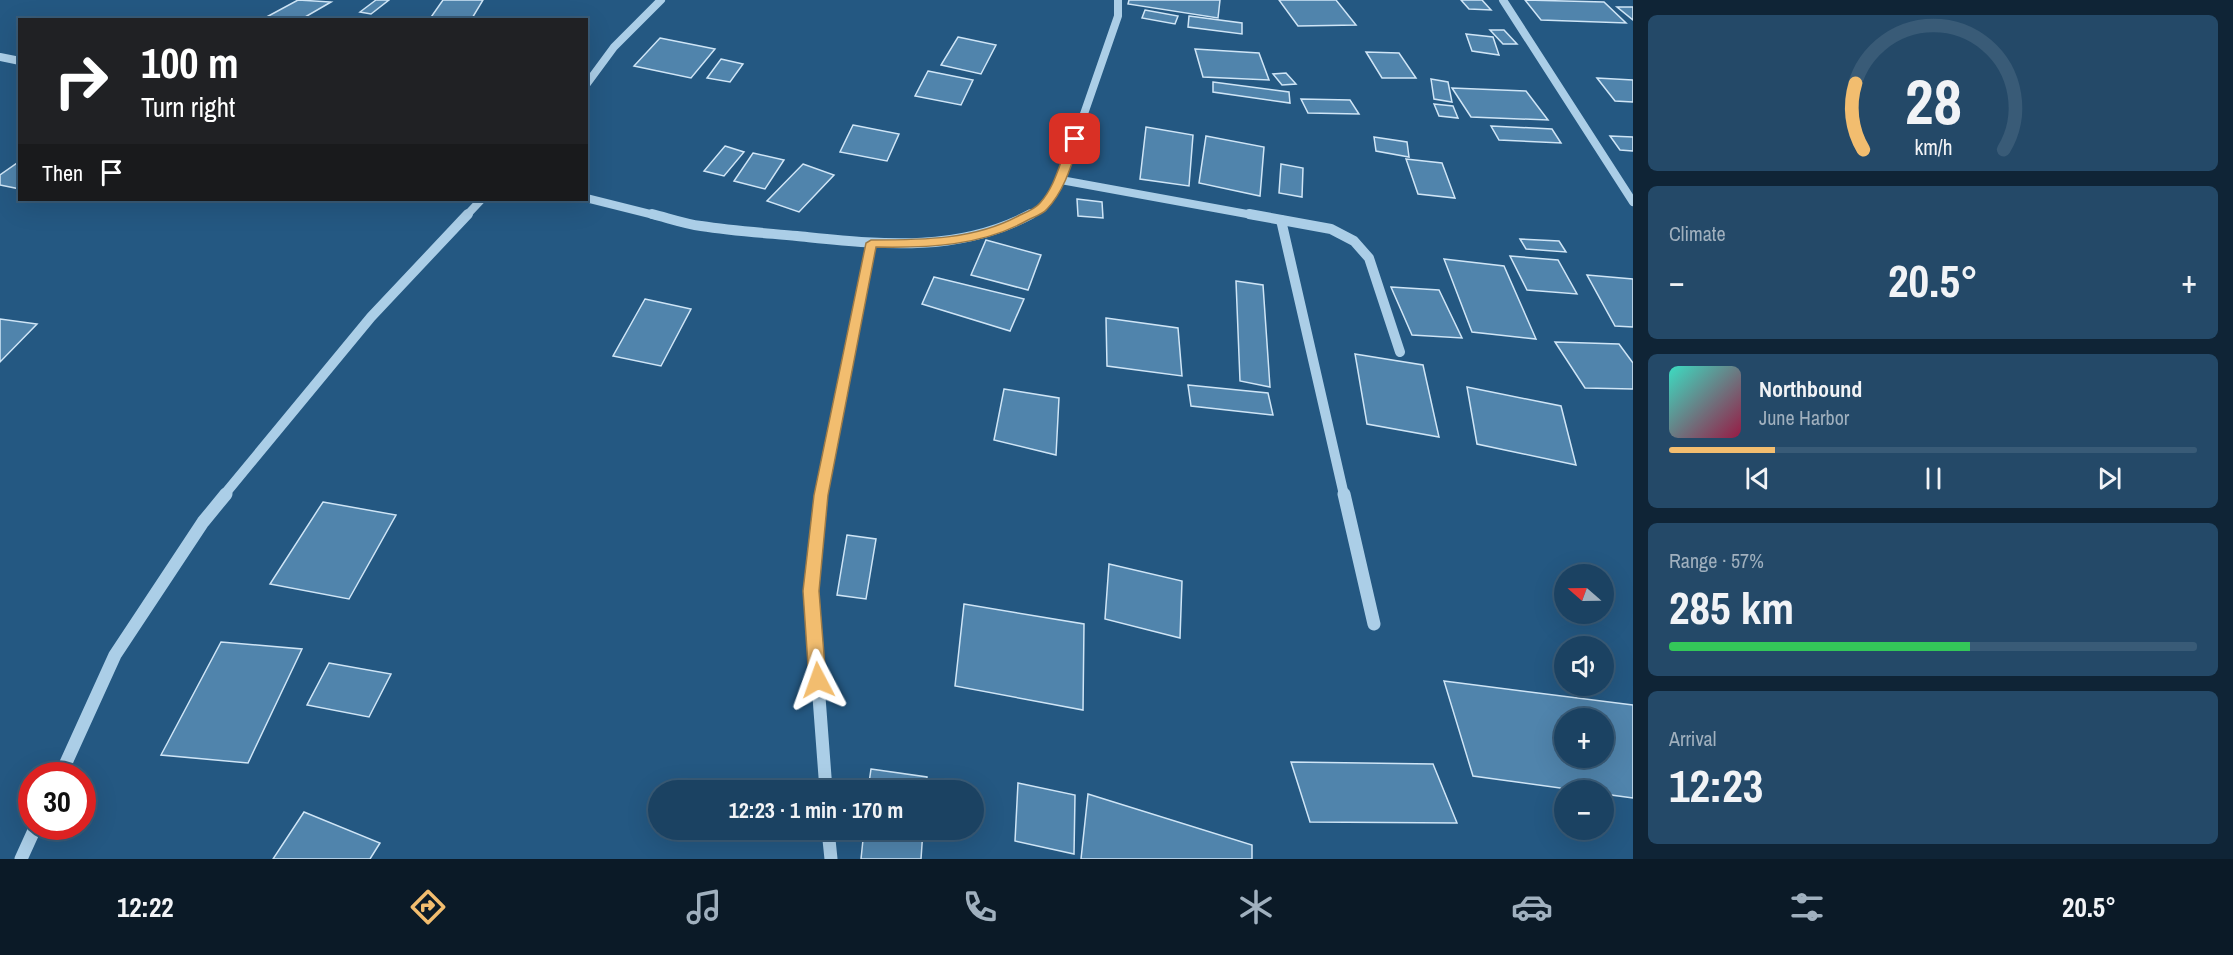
<!DOCTYPE html>
<meta charset="utf-8">
<style>
:root{--surface:#1b4262;--page:#244968;--text:#f1f3f6;--muted:#a0b0be;--line:#395b77;--accent:#f2bd6f}
body{margin:0;font-family:"Archivo Narrow",sans-serif;background:var(--page);color:var(--text);height:100vh;display:flex;flex-direction:column;font-size:22px;white-space:nowrap}
*{box-sizing:border-box;margin:0}
p{font-size:20px;color:var(--muted)}
.icon{flex:none;width:33px;height:33px;fill:none;stroke:currentColor;stroke-width:2;stroke-linecap:round;stroke-linejoin:round}
.map{position:relative;flex:1;overflow:hidden}
.details{display:flex;flex-direction:column;gap:15px;padding:15px;background:#0f2436;width:600px}
.details>*{flex:none}
.banner{position:absolute;left:18px;top:18px;width:570px;height:183px;border-radius:0px;box-shadow:0 6px 24px #0002,0 0 0 2px var(--line);background:#202124;color:#fff;overflow:hidden}
.needle{width:39px;rotate:290deg}
.tools{position:absolute;left:1554px;top:564px;display:grid;gap:12px}
.tools a{display:grid;place-items:center;width:60px;height:60px;border-radius:50%;background:var(--surface);box-shadow:0 6px 24px #0002,0 0 0 2px var(--line);font-size:30px}
.speed{position:absolute;left:18px;top:762px;display:flex;gap:12px;font-size:30px;font-weight:700;text-align:center}
.speed>*{display:grid;place-content:center;width:78px;height:78px;border-radius:50%;background:var(--surface);box-shadow:0 6px 24px #0002,0 0 0 2px var(--line);line-height:1}
.speed .limit{border:9px solid #d22;background:#fff;color:#111}
.pin{position:absolute;display:grid;place-items:center;width:51px;height:51px;color:#fff;margin:-26px;border-radius:12px;box-shadow:0 3px 9px #0006}
.me{position:absolute;width:66px;margin:-33px;rotate:356deg;stroke-linejoin:round;filter:drop-shadow(0 0 4px #0008)}
.turn{display:flex;align-items:center;gap:21px;height:126px;padding:0 24px;font-size:27px}
.turn .icon{width:78px;height:78px;stroke-width:2.5}
.turn b{display:block;font-size:42px;line-height:51px}
.then{display:flex;align-items:center;height:57px;padding:0 24px;background:#0003;gap:12px;font-size:22px}
.big{font-size:45px;font-weight:800;line-height:1.1}
.details .tile{flex:1;display:flex;flex-direction:column;justify-content:center;gap:9px;min-width:0;padding:0 21px;border-radius:9px;background:var(--page)}
.details .dial{align-items:center;gap:0}
.dial svg{height:156px;overflow:visible;fill:none;stroke:var(--line);stroke-width:7;stroke-linecap:round;text-anchor:middle}
.dial text{fill:var(--text);stroke:none}
.song{display:flex;align-items:center;gap:18px}
.cover{width:72px;height:72px;border-radius:9px;background:linear-gradient(135deg,hsl(170 70% 55%),hsl(340 70% 35%))}
.played{height:6px;border-radius:3px;background:linear-gradient(90deg,var(--accent) 20%,var(--line) 20%)}
.keys{display:flex;justify-content:space-around;direction:ltr}
.heat{display:flex;justify-content:space-between;align-items:center;font-size:33px;direction:ltr}
.charge{height:9px;border-radius:4px;background:linear-gradient(90deg,#34c759 57%,var(--line) 0)}
.trip{position:absolute;left:648px;top:780px;width:336px;height:60px;border-radius:30px;background:var(--surface);box-shadow:0 6px 24px #0002,0 0 0 2px var(--line);font-weight:800;line-height:60px;text-align:center}
.tab-bar{display:flex;height:96px;justify-content:space-around;align-items:center;background:#0b1a27;color:var(--muted)}
.tab-bar .icon{width:42px;height:42px}
.tab-bar .on{color:var(--accent)}
.tab-bar b{font-size:27px;color:var(--text)}
main{display:flex;flex:1;min-height:0}
.map>svg:first-child{display:block}
.building{fill:#5084ac;stroke:#cfe5f6;stroke-width:1.5;fill-rule:evenodd}
.lines{fill:none;stroke-linecap:round;stroke-linejoin:round}
.minor-far2{stroke:#abcee7;stroke-width:8}
.minor-far1{stroke:#abcee7;stroke-width:10}
.minor{stroke:#abcee7;stroke-width:13}
.route{fill:#f2bd6f;stroke:#9d7b48;stroke-width:1.5}
</style>
<main>
<div class="map">
<svg width="1633" height="859" viewBox="0 0 1633 859">
<rect width="100%" height="100%" fill="#245882"/>
<g class="building">
<path d="M298,0L331,2L300,20H261Z"/>
<path d="M376,0H389L371,14L360,12Z"/>
<path d="M443,0H483L471,20H429Z"/>
<path d="M1129,0H1220L1218,18L1128,4Z"/>
<path d="M1279,0H1336L1356,25L1298,26Z"/>
<path d="M1461,0H1482L1491,10L1469,9Z"/>
<path d="M1525,0L1604,2L1626,23L1541,20Z"/>
<path d="M1617,7H1633V20Z"/>
<path d="M1145,10L1178,16L1175,24L1142,18Z"/>
<path d="M1189,16L1242,23V34L1188,27Z"/>
<path d="M1490,30H1504L1517,44H1503Z"/>
<path d="M1466,34L1493,37L1499,55L1472,51Z"/>
<path d="M958,37L996,45L981,74L941,65Z"/>
<path d="M660,38L715,49L691,78L634,66Z"/>
<path d="M1195,49L1259,53L1269,80L1203,77Z"/>
<path d="M1366,52L1399,53L1416,78H1382Z"/>
<path d="M721,59L743,64L730,82L707,78Z"/>
<path d="M928,71L973,80L961,105L915,96Z"/>
<path d="M1286,73L1296,84L1282,85L1273,74Z"/>
<path d="M1597,78L1633,80V102L1615,101Z"/>
<path d="M1431,79L1448,82L1452,102L1434,99Z"/>
<path d="M1213,82L1289,92L1290,103L1213,92Z"/>
<path d="M1452,88L1526,91L1548,120L1471,117Z"/>
<path d="M1301,99L1350,100L1359,114L1308,113Z"/>
<path d="M1434,104L1453,106L1458,118L1439,116Z"/>
<path d="M853,125L899,134L887,161L840,152Z"/>
<path d="M1491,126L1552,129L1561,143L1499,140Z"/>
<path d="M1146,127L1193,135L1189,186L1140,179Z"/>
<path d="M1206,136L1264,147L1260,196L1199,183Z"/>
<path d="M1610,136L1633,137V151L1620,150Z"/>
<path d="M1374,137L1407,142L1409,157L1376,151Z"/>
<path d="M725,146L744,152L724,176L704,171Z"/>
<path d="M753,153L784,160L765,189L734,181Z"/>
<path d="M1406,159L1442,163L1455,198L1418,194Z"/>
<path d="M20,161V189L0,185V175Z"/>
<path d="M803,164L834,175L799,212L767,201Z"/>
<path d="M1281,164L1303,168L1302,197L1279,193Z"/>
<path d="M1077,199L1102,202L1103,218L1078,216Z"/>
<path d="M1520,239L1559,241L1566,252L1526,249Z"/>
<path d="M986,240L1041,255L1028,290L971,275Z"/>
<path d="M1510,256L1558,260L1577,294L1527,290Z"/>
<path d="M1444,259L1504,266L1536,339L1472,332Z"/>
<path d="M1587,275L1633,279V327L1615,326Z"/>
<path d="M934,277L1024,299L1010,331L922,304Z"/>
<path d="M1236,281L1263,285L1270,387L1240,381Z"/>
<path d="M1391,287L1439,290L1462,338L1412,335Z"/>
<path d="M645,299L691,309L661,366L613,356Z"/>
<path d="M1106,318L1178,328L1182,376L1107,366Z"/>
<path d="M0,319L37,324L0,362Z"/>
<path d="M1555,342L1619,344L1633,363V389L1585,388Z"/>
<path d="M1355,354L1423,365L1439,437L1367,424Z"/>
<path d="M1188,385L1268,393L1273,415L1191,406Z"/>
<path d="M1467,387L1561,406L1576,465L1477,444Z"/>
<path d="M1004,389L1059,398L1056,455L994,440Z"/>
<path d="M323,502L396,515L349,599L270,584Z"/>
<path d="M847,535L876,539L866,599L837,595Z"/>
<path d="M1109,564L1182,581L1180,638L1105,619Z"/>
<path d="M964,604L1084,624L1083,710L955,686Z"/>
<path d="M221,642L302,649L248,763L161,755Z"/>
<path d="M329,663L391,674L369,717L307,705Z"/>
<path d="M1444,681L1633,705V798L1604,794V790H1575L1473,776ZM1564,718H1604V758H1564Z"/>
<path d="M1291,762L1433,764L1457,823L1310,822Z"/>
<path d="M871,769L927,777L926,790H868Z"/>
<path d="M1018,783L1075,795L1074,854L1015,841Z"/>
<path d="M1088,794L1252,845V859H1081Z"/>
<path d="M304,812L380,843L370,859H273Z"/>
<path d="M864,830H923L921,859H861Z"/>
</g>
<g class="lines">
<g class="minor-far2">
<path d="M1503,0L1633,202"/>
<path d="M0,57L20,61"/>
<path d="M586,85L614,47L661,0"/>
<path d="M1061,180L1258,216"/>
<path d="M586,198L658,216"/>
<path d="M466,216L481,200"/>
<path d="M1028,216L1043,208L1061,180L1118,16V0"/>
</g>
<g class="minor-far1">
<path d="M652,214C668,218 685,224 701,226C733,231 765,233 797,236C879,244 956,254 1031,214"/>
<path d="M1249,214L1331,229L1354,241L1369,258L1400,352"/>
<path d="M1281,220L1344,495"/>
<path d="M224,495L371,317L468,214"/>
<path d="M821,495L871,243"/>
</g>
<g class="minor">
<path d="M821,494L811,591L826,790"/>
<path d="M1344,494L1374,624"/>
<path d="M60,776L115,655L203,522L226,494"/>
<path d="M828,830L831,859"/>
<path d="M21,859L36,826"/>
</g>
</g>
<path class="route" d="M1071,137L1080,139C1072,163 1065,190 1047,209C1043,214 1034,217 1028,220C982,246 928,248 876,247L828,495L819,591L826,680L823,686L818,688L812,686L809,680L803,591L814,495L866,243L871,240C922,240 975,240 1020,215C1027,212 1035,209 1040,203C1057,184 1060,159 1071,137Z"/>
</svg>
<div class="tools">
<a><svg class="needle" viewBox="-14 -14 28 28"><path d="M0-13l5 13h-10z" fill="#e53935"/><path d="M0 13l5-13h-10z" fill="#a0b0be"/></svg></a>
<a><svg class="icon" aria-label="sound" viewBox="0 0 24 24"><path d="M4 9h4l5-4v14l-5-4H4zM17 9q2 3 0 6"/></svg></a>
<a>+</a>
<a>−</a>
</div>
<div class="speed"><div class="limit">30</div></div>
<div class="pin" style="left:1075px;top:139px;background:#d93025"><svg class="icon" aria-label="arrive" viewBox="0 0 24 24"><path d="M6 21V4h12l-3 4 3 4H6"/></svg></div>
<svg class="me" style="left:818px;top:680px" viewBox="-20 -20 40 40"><path d="M0-17L14 15 0 8-14 15z" fill="#f2bd6f" stroke="#fff" stroke-width="4"/></svg>
<div class="trip">12:23 · 1 min · 170 m</div>
<div class="banner">
<div class="turn"><svg class="icon" aria-label="right" viewBox="0 0 24 24"><path d="M7 20v-9h11M14 6l5 5-5 5"/></svg><div><b>100 m</b>Turn right</div></div>
<div class="then">Then<svg class="icon" aria-label="arrive" viewBox="0 0 24 24"><path d="M6 21V4h12l-3 4 3 4H6"/></svg></div>
</div>
</div>
<section class="details">
<div class="tile dial"><svg viewBox="0 0 100 80">
<path d="M14 69A42 42 0 1 1 86 69"/>
<path d="M14 69A42 42 0 0 1 10 35" stroke="#f2bd6f"/>
<text x="50" y="56" font-size="32" font-weight="700">28</text>
<text x="50" y="72" font-size="11">km/h</text>
</svg></div>
<div class="tile"><p>Climate</p>
<div class="heat"><a>−</a><b class="big">20.5°</b><a>+</a></div>
</div>
<div class="tile">
<div class="song"><i class="cover"></i><div><b>Northbound</b><p>June Harbor</p></div></div>
<div class="played"></div>
<div class="keys"><svg class="icon" aria-label="previous" viewBox="0 0 24 24"><path d="M18 5L8 12l10 7zM5 5v14"/></svg><svg class="icon" aria-label="pause" viewBox="0 0 24 24"><path d="M8 5v14M16 5v14"/></svg><svg class="icon" aria-label="next" viewBox="0 0 24 24"><path d="M6 5l10 7-10 7zM19 5v14"/></svg></div>
</div>
<div class="tile"><p>Range · 57%</p><b class="big">285 km</b><div class="charge"></div></div>
<div class="tile"><p>Arrival</p><b class="big">12:23</b></div>
</section>
</main>
<nav class="tab-bar">
<b>12:22</b>
<svg class="icon on" aria-label="directions" viewBox="0 0 24 24"><path d="M12 3l9 9-9 9-9-9zM9 14v-3h6M13 9l2 2-2 2"/></svg>
<svg class="icon" aria-label="music" viewBox="0 0 24 24"><path d="M9 18V5l10-2v13"/><circle cx="6" cy="18" r="3"/><circle cx="16" cy="16" r="3"/></svg>
<svg class="icon" aria-label="phone" viewBox="0 0 24 24"><path d="M5 4h4l2 5-3 2q2 4 5 5l2-3 5 2v4C11 20 4 13 5 4z"/></svg>
<svg class="icon" aria-label="climate" viewBox="0 0 24 24"><path d="M12 3v18M4 7l16 10M4 17L20 7"/></svg>
<svg class="icon" aria-label="car" viewBox="0 0 24 24"><path d="M5 17H2v-5l4-1 3-4h7l3 4 3 1v5h-3M9 17h6M6 11h13"/><circle cx="7" cy="17" r="2"/><circle cx="17" cy="17" r="2"/></svg>
<svg class="icon" aria-label="filters" viewBox="0 0 24 24"><path d="M4 7h16M4 17h16"/><circle cx="9" cy="7" r="2"/><circle cx="15" cy="17" r="2"/></svg>
<b>20.5°</b>
</nav>
